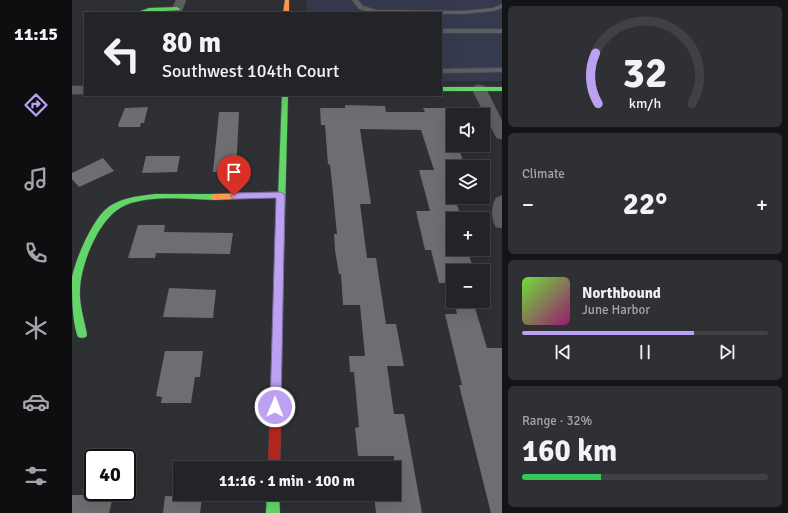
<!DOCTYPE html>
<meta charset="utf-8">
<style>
:root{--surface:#232427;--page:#2f3033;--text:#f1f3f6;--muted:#a3a4a7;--line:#404144;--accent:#bca0f2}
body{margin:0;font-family:Signika,sans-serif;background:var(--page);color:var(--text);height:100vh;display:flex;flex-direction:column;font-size:15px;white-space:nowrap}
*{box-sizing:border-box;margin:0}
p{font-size:13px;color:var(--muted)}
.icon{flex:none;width:22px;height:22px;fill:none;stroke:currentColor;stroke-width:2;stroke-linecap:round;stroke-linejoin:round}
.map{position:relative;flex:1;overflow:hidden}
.drawer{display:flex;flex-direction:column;gap:6px;padding:6px;background:#131415;width:286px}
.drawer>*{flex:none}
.guide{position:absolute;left:12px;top:12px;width:358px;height:84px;border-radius:0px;box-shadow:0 4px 16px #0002,0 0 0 1px var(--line);background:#232427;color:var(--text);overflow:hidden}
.tools{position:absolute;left:374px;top:108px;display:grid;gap:8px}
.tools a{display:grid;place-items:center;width:44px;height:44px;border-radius:0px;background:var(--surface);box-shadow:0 4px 16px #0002,0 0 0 1px var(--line);font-size:20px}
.speed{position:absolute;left:12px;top:449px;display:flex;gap:8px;font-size:20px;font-weight:700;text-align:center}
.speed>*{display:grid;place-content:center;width:52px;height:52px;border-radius:50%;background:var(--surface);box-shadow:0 4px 16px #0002,0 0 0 1px var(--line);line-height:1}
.speed .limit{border:2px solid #111;border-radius:6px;background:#fff;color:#111}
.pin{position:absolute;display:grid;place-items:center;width:34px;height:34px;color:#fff;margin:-41px -17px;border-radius:50% 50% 50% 0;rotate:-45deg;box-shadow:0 0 4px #0007}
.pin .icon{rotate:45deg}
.me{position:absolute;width:44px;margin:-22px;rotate:1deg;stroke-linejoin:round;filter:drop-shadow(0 0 3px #0008)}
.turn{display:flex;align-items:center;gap:14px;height:84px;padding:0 12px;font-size:18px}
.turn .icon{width:52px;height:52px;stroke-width:2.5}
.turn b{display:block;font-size:28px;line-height:34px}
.big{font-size:30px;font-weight:800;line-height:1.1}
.drawer .card{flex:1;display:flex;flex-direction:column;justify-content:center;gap:6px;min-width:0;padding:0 14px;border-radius:6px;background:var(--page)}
.drawer .dial{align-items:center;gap:0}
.dial svg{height:104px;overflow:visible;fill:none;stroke:var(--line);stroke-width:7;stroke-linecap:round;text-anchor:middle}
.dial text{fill:var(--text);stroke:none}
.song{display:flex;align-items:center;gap:12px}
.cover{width:48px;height:48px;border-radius:6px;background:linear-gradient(135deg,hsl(100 70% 55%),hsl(320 70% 35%))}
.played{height:4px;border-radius:2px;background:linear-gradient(90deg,var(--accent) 70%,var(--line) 70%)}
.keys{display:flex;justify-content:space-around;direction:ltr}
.heat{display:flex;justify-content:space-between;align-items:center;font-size:22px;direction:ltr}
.charge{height:6px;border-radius:3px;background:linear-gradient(90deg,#34c759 32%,var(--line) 0)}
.trip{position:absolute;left:101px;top:461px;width:228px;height:40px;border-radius:0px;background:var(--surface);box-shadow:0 4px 16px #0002,0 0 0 1px var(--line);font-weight:800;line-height:40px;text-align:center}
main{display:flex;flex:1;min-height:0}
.dock{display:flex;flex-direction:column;width:72px;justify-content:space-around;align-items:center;background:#0e0e10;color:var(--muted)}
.dock .icon{width:28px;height:28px}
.dock .active{color:var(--accent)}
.dock b{font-size:18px;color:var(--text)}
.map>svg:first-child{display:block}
.green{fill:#353a4f}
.building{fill:#6d6e71}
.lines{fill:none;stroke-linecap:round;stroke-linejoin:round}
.lane-casing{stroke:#4c4d50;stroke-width:1}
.street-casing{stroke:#4c4d50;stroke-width:1}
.fast-casing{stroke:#4c4d50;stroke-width:1}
.slow-casing{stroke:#4c4d50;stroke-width:1}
.jam-casing{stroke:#4c4d50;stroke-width:1}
.lane{fill:#5e5f62;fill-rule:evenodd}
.street{fill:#5e5f62;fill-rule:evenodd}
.fast{fill:#63d668;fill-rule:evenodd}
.slow{fill:#ff974d;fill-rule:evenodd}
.jam{fill:#b3261e;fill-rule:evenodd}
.route{fill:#bca0f2;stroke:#7a689d}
</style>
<main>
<nav class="dock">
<b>11:15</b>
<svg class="icon active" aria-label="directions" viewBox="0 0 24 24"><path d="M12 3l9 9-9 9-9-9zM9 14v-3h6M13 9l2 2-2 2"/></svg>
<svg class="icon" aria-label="music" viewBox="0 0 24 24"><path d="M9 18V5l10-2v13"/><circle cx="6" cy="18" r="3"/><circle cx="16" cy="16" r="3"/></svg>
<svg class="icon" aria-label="phone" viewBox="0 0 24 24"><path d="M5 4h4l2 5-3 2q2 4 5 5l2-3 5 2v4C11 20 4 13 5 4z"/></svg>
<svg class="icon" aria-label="climate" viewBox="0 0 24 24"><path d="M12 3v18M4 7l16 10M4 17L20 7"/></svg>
<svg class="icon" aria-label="car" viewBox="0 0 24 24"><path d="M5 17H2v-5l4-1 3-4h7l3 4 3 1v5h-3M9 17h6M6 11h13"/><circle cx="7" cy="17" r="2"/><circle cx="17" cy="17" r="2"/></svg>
<svg class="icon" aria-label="filters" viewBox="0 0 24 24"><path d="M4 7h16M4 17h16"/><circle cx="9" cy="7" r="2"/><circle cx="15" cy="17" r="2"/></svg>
</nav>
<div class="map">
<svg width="430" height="513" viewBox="0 0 430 513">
<rect width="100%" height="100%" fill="#2f3034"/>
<path class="green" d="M234,0H430V81H369V13H235Z"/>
<g class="building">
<path d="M273,105L313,106L314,112H353L351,108H381V145H385L393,165H381V197H382L390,219H381V249H395L402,271H381V283H367L359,250H353L344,211H358L347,170H362L349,130L288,129L299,204H288L295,258H304L314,324H324L332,366H315L322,414H332L350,513H304L302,494H322V456H286L283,428L287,427L282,372H278L277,356H293L288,305H271L269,274H267L263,250L262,234H265L260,183L258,165L256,164L253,125H249L248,108H273Z"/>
<path d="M76,107L72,123H69L68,127H47L46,125L53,108Z"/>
<path d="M147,112H167L164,171L141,172Z"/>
<path d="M74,156H108L105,172L70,173Z"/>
<path d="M31,158L42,171L7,187L0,179V173Z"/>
<path d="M66,225H93L92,232L161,233L158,254L84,253L83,258H56Z"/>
<path d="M97,288L144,290L141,318L91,317Z"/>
<path d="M382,301H401L415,348H430V513H419L387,385H390L373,314H385Z"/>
<path d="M93,351H131L128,377H123L119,403H89L90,397L84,396Z"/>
<path d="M13,492H42L37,513H0V495H12Z"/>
<path d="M93,496L130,497L128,513H91Z"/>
</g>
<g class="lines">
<g class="lane-casing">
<g id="lane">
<path d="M280,0H286L291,6L305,10L391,11L421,8L430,4V8L422,11L391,14L301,13L287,9Z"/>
<rect x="369" y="29" width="61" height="4"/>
<path d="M430,68V72L369,73V69Z"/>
</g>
</g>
<g class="street-casing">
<g id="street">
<path d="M104,0H114L109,13H99Z"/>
<path d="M407,85L412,86L414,89L430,121V139L425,138L423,135L400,89L402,86Z"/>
<rect x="0" y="86" width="13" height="8"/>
<path d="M430,196V228L424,227C419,218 419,206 424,198Z"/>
</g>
</g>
<g class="fast-casing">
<g id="fast">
<path d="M105,7L108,9L107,10L63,13L77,8Z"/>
<rect x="369" y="87" width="61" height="4"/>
<path d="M210,95H216L212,250L208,253L204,250Z"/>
<path d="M83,194H142L146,197L142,200C115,199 79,195 54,205C28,215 9,263 8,289C7,304 12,319 15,334L14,337L10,338L6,337C0,322 0,293 0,277C4,258 19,224 32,211C45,198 66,196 83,194Z"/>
<path d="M195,494H207L208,513H194Z"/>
</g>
</g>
<g class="slow-casing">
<g id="slow">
<path d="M213,0H217V13H211Z"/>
<path d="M209,192L213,195L212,197L142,200L138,197L142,194Z"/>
</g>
</g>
<g class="jam-casing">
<path id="jam" d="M208,247L212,250L208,468H196L204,250Z"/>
</g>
<use href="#lane" class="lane"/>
<use href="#street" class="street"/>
<use href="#fast" class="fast"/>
<use href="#slow" class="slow"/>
<use href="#jam" class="jam"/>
</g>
<path class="route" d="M209,192L213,195L209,407L207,411L203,413L199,411L198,407L204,198L162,199L158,196L162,193Z"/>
</svg>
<div class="tools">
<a><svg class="icon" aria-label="sound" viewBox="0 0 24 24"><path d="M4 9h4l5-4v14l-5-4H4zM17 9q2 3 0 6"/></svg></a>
<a><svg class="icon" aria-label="layers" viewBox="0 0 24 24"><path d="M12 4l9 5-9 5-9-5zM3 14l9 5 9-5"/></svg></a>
<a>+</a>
<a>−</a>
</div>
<div class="speed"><div class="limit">40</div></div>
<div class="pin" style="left:162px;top:196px;background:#d93025"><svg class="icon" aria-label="arrive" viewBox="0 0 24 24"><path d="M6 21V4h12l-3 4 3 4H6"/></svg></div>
<svg class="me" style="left:203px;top:407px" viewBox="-20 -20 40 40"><circle r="17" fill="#bca0f2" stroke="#fff" stroke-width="3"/><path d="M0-11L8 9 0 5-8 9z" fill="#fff"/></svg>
<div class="trip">11:16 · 1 min · 100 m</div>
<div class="guide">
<div class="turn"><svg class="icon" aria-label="left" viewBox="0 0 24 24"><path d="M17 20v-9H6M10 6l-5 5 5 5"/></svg><div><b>80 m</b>Southwest 104th Court</div></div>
</div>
</div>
<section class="drawer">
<div class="card dial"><svg viewBox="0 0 100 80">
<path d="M14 69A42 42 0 1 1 86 69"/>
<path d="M14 69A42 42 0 0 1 12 30" stroke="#bca0f2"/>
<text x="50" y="56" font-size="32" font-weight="700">32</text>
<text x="50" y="72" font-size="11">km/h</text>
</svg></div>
<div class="card"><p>Climate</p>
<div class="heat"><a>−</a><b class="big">22°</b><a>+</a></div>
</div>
<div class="card">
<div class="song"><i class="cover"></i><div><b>Northbound</b><p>June Harbor</p></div></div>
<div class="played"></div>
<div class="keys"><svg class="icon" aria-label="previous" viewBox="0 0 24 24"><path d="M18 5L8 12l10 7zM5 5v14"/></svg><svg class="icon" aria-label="pause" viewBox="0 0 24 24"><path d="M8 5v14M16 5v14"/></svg><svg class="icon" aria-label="next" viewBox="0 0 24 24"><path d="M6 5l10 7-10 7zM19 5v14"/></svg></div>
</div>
<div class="card"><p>Range · 32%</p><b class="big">160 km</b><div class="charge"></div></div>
</section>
</main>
